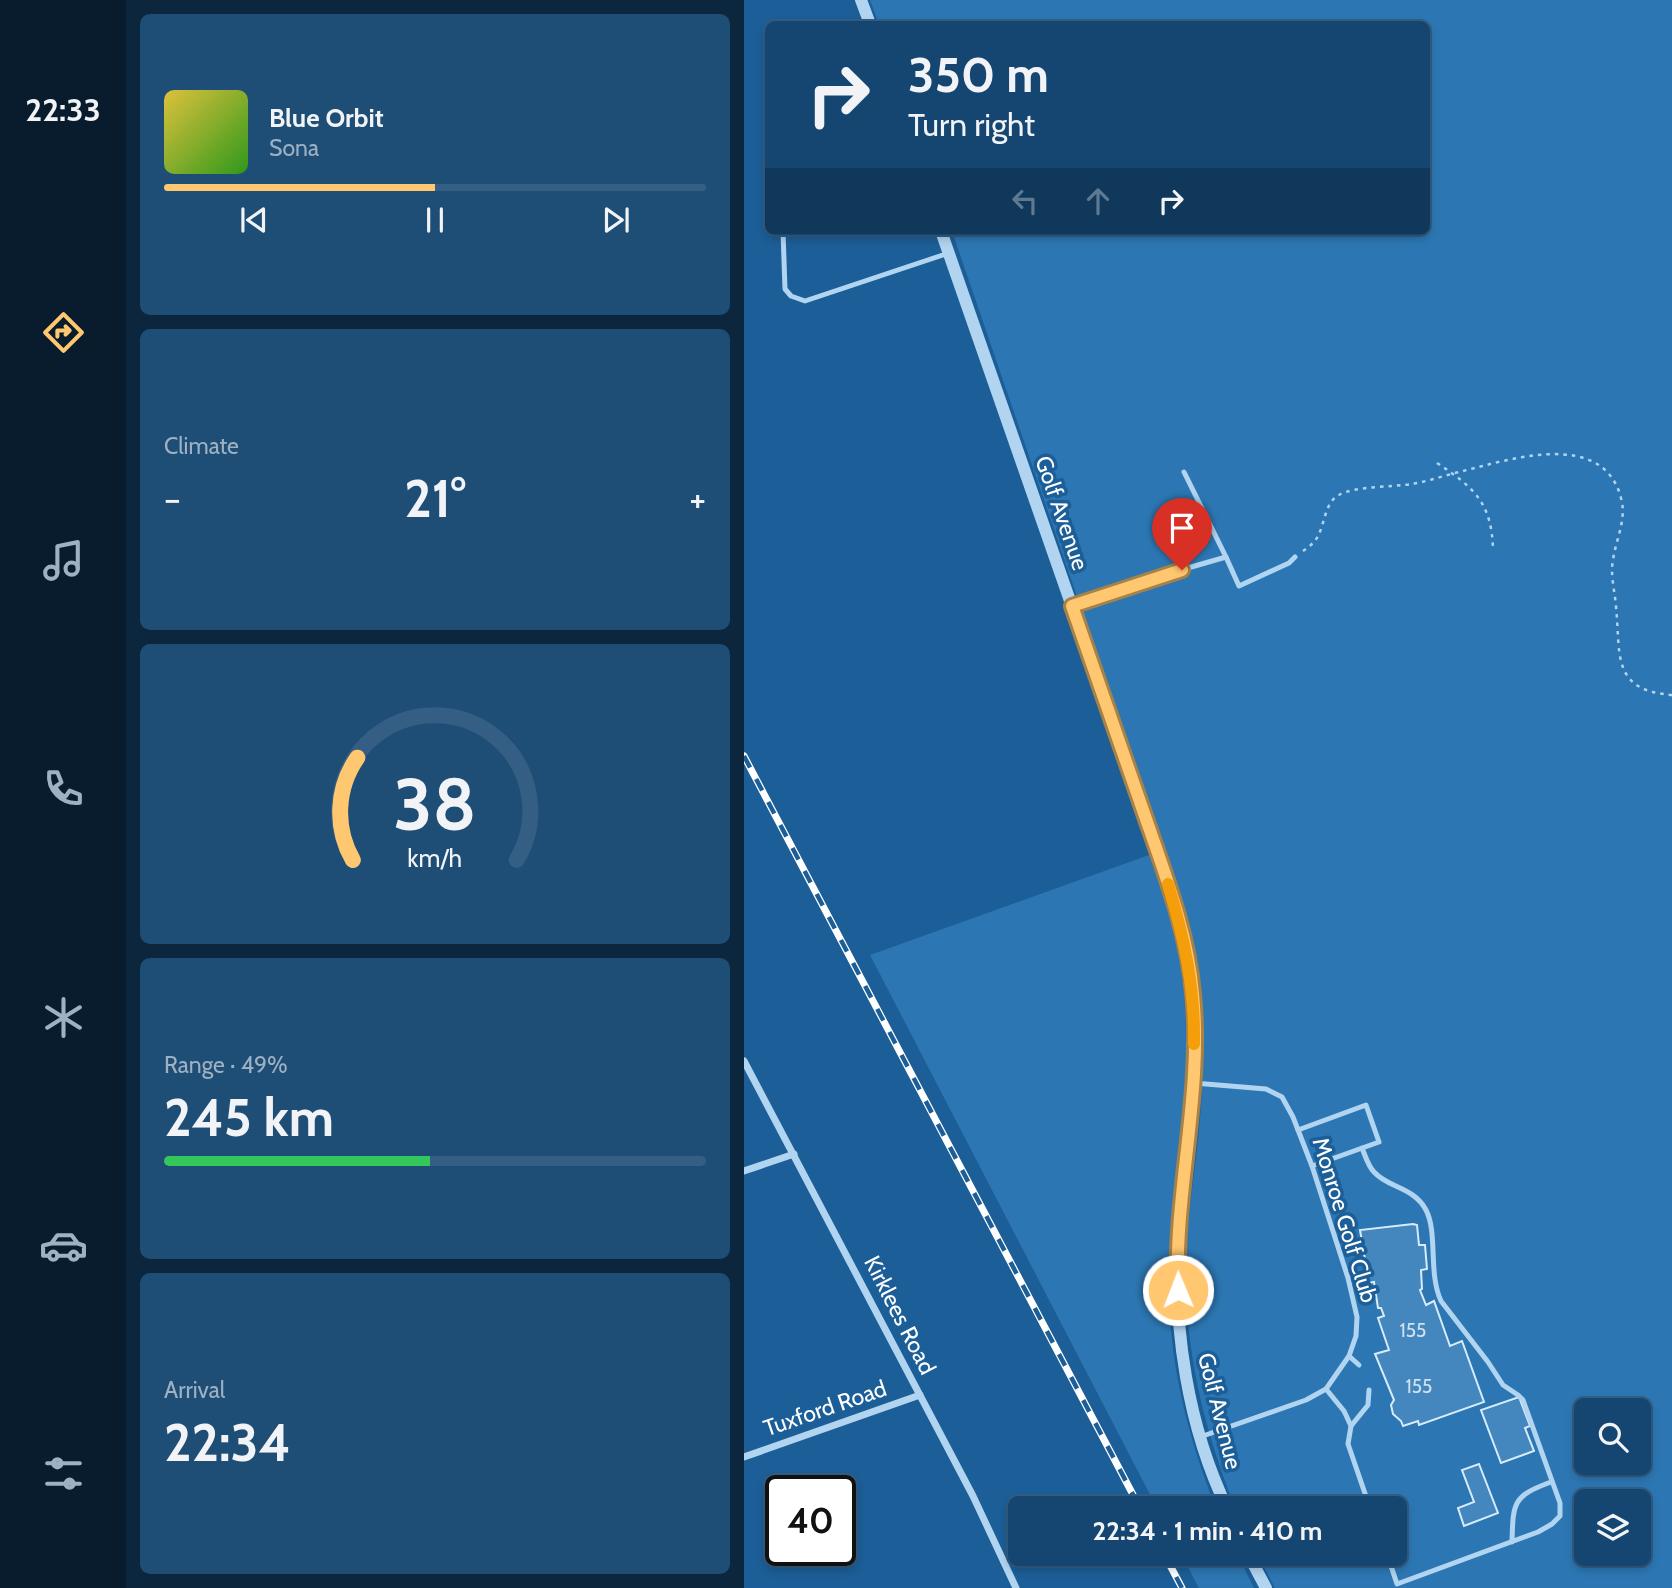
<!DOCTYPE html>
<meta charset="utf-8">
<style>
:root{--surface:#154671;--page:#1e4d76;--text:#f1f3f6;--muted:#9db1c3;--line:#345e84;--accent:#ffc76f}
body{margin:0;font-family:Cabin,sans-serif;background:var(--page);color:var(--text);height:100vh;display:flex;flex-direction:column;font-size:26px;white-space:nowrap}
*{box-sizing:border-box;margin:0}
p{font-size:23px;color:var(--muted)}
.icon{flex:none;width:38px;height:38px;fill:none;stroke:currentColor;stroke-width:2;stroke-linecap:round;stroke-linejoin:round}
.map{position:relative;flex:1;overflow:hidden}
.panel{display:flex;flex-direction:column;gap:14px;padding:14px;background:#0c263e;width:618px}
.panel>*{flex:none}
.hud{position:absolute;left:21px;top:21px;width:665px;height:214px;border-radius:10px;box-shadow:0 4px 10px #0003,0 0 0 2px var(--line);background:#154671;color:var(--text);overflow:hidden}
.controls{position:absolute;left:830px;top:1398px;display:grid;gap:14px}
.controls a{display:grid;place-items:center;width:77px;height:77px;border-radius:10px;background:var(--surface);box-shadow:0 4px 10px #0003,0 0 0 2px var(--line);font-size:35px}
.speed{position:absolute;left:21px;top:1475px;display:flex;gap:14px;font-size:35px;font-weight:700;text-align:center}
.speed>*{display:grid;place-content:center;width:91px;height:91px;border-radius:50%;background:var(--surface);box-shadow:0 4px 10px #0003,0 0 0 2px var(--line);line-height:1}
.speed .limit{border:4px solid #111;border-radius:10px;background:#fff;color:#111}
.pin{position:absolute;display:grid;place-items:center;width:60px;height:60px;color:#fff;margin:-72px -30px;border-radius:50% 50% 50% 0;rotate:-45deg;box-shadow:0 0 7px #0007}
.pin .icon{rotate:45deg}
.me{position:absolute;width:77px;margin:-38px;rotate:359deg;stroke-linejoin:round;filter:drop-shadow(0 0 5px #0008)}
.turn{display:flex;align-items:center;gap:24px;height:147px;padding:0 28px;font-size:32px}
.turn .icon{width:91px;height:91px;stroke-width:2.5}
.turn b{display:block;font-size:49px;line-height:60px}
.lanes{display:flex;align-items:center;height:66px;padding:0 28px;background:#0003;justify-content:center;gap:35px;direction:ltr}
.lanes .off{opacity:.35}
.big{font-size:52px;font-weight:700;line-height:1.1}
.panel .card{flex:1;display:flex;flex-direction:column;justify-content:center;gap:10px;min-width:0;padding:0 24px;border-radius:10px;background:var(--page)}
.panel .dial{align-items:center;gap:0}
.dial svg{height:182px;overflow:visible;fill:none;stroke:var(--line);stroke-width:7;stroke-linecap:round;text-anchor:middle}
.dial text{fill:var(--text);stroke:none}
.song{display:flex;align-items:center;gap:21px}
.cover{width:84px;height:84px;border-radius:10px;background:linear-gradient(135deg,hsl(50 70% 55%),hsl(110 70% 35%))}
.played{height:7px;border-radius:4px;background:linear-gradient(90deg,var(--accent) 50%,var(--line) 50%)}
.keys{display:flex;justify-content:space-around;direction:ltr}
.heat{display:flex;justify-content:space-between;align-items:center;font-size:38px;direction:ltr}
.charge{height:10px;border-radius:5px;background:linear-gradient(90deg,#34c759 49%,var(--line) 0)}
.trip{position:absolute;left:264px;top:1496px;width:399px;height:70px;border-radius:10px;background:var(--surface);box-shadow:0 4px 10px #0003,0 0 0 2px var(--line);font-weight:700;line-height:70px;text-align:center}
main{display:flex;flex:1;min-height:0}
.dock{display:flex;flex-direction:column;width:126px;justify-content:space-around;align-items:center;background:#081c2d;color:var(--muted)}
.dock .icon{width:49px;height:49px}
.dock .active{color:var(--accent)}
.dock b{font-size:32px;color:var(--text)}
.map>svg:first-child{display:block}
.green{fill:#2c77b3;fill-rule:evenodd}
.building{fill:#4487be;stroke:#d7ebfb;stroke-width:2}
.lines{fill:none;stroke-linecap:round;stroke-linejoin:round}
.path{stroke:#b1d4f0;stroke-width:2.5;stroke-dasharray:3.5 5;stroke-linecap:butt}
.service{stroke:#b1d4f0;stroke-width:5}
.minor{stroke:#b1d4f0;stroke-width:7}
.tertiary{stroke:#b1d4f0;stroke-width:12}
.rail-casing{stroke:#fff;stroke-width:7}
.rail{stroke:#1c5e97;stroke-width:4.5;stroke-dasharray:13;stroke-linecap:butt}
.route-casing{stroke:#a68148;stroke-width:18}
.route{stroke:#ffc76f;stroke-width:12}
.slow{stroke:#f59e0b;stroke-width:12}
.labels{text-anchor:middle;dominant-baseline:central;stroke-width:7;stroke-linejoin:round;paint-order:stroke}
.number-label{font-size:19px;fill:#d0e1ef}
.street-label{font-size:23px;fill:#fff;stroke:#1c5e97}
</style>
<main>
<nav class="dock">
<b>22:33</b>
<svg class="icon active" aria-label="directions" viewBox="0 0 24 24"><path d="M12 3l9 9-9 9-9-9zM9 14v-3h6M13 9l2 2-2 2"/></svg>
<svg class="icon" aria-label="music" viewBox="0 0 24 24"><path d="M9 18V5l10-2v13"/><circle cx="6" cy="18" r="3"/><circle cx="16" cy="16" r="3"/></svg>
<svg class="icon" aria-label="phone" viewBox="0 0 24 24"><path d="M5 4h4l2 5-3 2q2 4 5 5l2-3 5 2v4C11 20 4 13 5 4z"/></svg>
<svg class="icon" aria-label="climate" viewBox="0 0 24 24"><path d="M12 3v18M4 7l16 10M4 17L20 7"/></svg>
<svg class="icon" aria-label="car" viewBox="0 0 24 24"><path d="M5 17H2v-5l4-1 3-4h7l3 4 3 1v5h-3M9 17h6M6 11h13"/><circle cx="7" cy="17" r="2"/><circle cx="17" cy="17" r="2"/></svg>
<svg class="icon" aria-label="filters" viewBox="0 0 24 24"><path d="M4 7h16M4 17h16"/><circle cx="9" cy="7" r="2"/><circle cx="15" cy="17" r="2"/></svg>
</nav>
<section class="panel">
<div class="card">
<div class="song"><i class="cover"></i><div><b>Blue Orbit</b><p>Sona</p></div></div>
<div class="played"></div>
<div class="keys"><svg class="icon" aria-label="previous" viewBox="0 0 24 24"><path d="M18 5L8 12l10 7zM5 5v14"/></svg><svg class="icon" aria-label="pause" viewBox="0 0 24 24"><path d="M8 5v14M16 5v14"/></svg><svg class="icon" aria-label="next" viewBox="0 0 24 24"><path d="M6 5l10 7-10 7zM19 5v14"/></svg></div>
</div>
<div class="card"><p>Climate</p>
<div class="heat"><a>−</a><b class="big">21°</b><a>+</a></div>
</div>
<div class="card dial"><svg viewBox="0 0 100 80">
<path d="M14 69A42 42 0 1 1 86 69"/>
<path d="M14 69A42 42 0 0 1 16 24" stroke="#ffc76f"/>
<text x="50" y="56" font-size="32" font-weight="700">38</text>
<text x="50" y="72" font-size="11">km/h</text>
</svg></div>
<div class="card"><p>Range · 49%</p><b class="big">245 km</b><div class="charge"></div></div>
<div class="card"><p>Arrival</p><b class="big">22:34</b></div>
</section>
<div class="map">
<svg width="929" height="1588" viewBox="0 0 929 1588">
<rect width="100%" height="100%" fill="#1c5e97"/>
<g class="green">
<path d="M126,0H928V1588H531L513,1554H651V1508H491C463,1435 444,1366 442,1286C440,1226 453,1166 457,1106C460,1068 460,1028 456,989C454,967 448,944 444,921L208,231H682V24H135ZM842,1410H894V1463H842ZM842,1502H894V1554H842Z"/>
<path d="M405,855C415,884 426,912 432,942C441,979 442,1020 442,1058C442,1138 423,1217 425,1297C427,1371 445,1440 472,1508H413L126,955Z"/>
<path d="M437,1554H493L510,1588H455Z"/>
</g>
<g class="building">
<path d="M669,1224L673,1225L675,1245H681L683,1269L677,1270L678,1289L676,1290L682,1305L690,1301L706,1346L718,1341L740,1402L675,1425L674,1421L659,1426L657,1421L649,1414L647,1405L650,1400L631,1354L645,1350L634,1318L640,1316L637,1308H634L630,1282L625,1283L616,1230Z"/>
<path d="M775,1397L786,1426L781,1428L790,1451L757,1463L737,1410Z"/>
<path d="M735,1464L754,1513L720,1526L714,1508L730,1502L718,1470Z"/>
</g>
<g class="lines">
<g class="path">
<path d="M693,463C729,487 748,502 749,550"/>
<path d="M559,551C565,547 571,542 574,536C581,523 581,502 595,495C610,486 649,487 668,484C685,481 702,475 719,471C767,459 859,429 877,498C883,519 872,539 869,560C866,576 871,591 872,607C877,653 866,691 929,695"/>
</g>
<g class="service">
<path d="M39,231L41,289L47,296L61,301L205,253"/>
<path d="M482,557L495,586L545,563L551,557"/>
<path d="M329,606L416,576L482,557L440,472"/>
<path d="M450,1083L522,1089L538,1097L549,1117L568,1166L604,1278L613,1317L612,1336L605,1356L582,1389L562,1400L456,1437"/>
<path d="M554,1130L622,1105L635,1142L568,1166"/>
<path d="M618,1148C621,1155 624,1166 630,1172C644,1188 670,1187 682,1210C694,1233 684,1273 697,1301L744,1362L759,1385L774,1395L779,1400L816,1503V1516L808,1524L794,1532L653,1584L643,1554"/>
<path d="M605,1356L615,1365"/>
<path d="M582,1389L600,1411L607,1426L604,1444L626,1508"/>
<path d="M607,1426L624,1405L625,1390"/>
<path d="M768,1542C769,1502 769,1496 807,1482"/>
</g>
<g class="minor">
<path d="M0,1061L229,1496L272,1588"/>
<path d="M0,1171L50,1154"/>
<path d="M0,1457L176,1395"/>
</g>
<g class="tertiary">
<path d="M117,0L126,24"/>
<path d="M197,231L422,876C434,915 446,954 449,995C456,1077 439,1157 434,1239C429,1329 444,1427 483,1508"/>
<path d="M504,1554L522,1588"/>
</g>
<g class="rail-casing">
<g id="rail">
<path d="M0,756L396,1508"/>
<path d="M420,1554L438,1588"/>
</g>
</g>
<use href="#rail" class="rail"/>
</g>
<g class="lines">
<g class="route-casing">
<path id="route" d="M434,1290C430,1191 459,1094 449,994C444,933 421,874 401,816C377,746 352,676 328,606L438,570"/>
</g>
<use href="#route" class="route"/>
<path class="slow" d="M424,884C440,937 451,988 450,1044"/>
</g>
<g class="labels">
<g class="number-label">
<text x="669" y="1330">155</text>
<text x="675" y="1386">155</text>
</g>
<g class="street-label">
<text transform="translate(318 513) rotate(71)">Golf Avenue</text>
<text transform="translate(601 1220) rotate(73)">Monroe Golf Club</text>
<text transform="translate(156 1315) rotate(63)">Kirklees Road</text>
<text transform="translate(81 1408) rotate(-19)">Tuxford Road</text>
<text transform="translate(476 1411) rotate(76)">Golf Avenue</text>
</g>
</g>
</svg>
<div class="controls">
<a><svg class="icon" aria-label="search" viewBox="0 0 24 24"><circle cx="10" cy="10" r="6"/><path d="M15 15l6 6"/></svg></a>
<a><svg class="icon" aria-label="layers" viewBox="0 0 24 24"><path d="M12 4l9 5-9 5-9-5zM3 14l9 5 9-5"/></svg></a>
</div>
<div class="speed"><div class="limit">40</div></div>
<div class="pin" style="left:438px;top:570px;background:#d93025"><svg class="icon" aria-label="arrive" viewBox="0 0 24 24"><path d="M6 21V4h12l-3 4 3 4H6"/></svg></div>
<svg class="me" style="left:434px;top:1290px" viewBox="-20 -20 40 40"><circle r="17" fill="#ffc76f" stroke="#fff" stroke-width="3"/><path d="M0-11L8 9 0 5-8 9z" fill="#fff"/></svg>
<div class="trip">22:34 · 1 min · 410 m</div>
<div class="hud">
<div class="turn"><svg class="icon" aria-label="right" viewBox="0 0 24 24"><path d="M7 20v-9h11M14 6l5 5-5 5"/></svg><div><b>350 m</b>Turn right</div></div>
<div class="lanes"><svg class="icon off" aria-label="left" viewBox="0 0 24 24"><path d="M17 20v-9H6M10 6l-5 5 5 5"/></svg><svg class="icon off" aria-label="ahead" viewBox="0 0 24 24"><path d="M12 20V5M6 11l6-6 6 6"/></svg><svg class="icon" aria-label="right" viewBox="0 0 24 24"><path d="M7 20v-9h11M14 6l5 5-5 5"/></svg></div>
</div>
</div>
</main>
